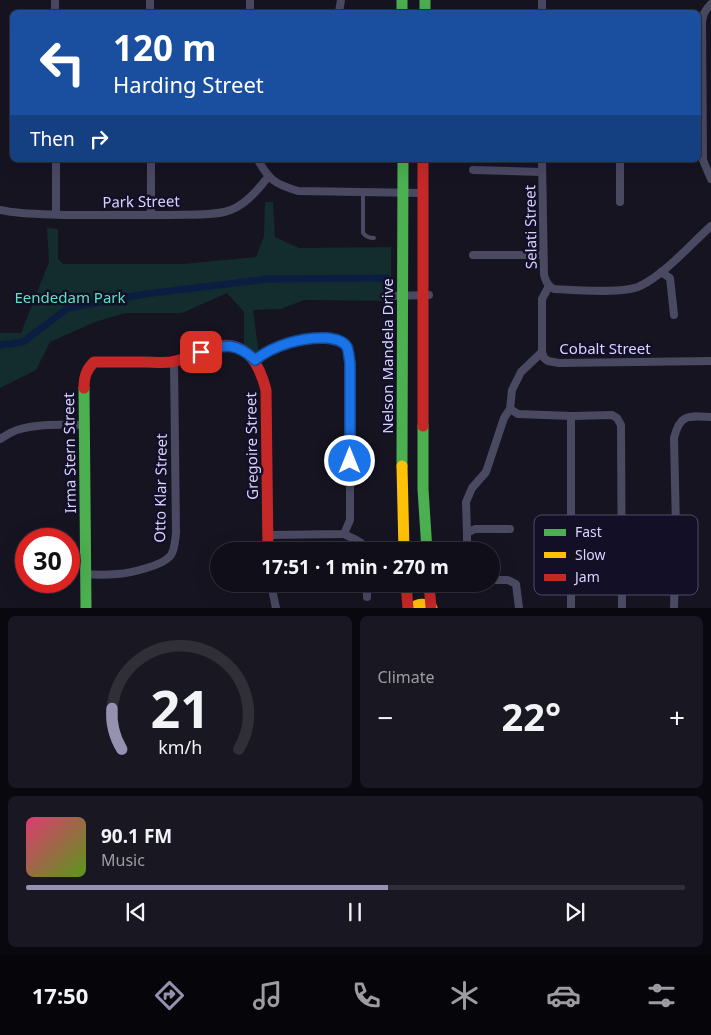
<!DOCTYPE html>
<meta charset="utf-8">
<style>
:root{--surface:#100f19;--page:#191822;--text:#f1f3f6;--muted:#9c9ca2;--line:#302f38;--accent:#9591b1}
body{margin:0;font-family:"Noto Sans",sans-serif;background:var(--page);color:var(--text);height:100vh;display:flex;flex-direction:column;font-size:19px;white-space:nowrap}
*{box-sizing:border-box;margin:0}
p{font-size:16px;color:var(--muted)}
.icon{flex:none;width:28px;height:28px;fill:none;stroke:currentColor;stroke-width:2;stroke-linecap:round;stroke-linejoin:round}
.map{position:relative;height:608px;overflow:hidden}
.panel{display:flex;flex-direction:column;gap:8px;padding:8px;background:#09080e;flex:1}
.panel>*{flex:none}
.hud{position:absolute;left:10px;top:10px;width:691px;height:152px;border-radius:8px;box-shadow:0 5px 20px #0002,0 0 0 1px var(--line);background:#1a4fa0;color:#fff;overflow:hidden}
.speed{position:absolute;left:15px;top:528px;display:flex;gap:10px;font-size:25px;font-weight:700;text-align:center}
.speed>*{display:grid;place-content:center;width:65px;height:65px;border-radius:50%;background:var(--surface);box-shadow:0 5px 20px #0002,0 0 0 1px var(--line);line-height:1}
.speed .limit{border:8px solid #d22;background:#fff;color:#111}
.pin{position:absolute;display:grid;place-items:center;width:42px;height:42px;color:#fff;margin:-21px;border-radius:10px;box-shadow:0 2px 8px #0006}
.me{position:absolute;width:55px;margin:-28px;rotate:0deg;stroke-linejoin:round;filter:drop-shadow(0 0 4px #0008)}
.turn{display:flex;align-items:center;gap:18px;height:105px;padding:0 20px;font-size:22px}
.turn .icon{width:65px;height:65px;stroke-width:2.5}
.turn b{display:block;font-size:35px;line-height:42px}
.then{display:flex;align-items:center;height:48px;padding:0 20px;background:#0003;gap:10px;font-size:19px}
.big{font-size:38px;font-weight:700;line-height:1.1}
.panel .tile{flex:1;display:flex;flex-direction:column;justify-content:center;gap:8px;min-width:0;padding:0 18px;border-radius:8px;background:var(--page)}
.panel .dial{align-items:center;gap:0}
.dial svg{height:130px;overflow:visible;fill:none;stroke:var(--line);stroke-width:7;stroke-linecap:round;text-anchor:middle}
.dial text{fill:var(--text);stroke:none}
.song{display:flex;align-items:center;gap:15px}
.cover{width:60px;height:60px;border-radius:8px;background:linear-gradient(135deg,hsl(340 70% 55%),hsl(90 70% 35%))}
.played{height:5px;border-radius:2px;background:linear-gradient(90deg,var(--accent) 55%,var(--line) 55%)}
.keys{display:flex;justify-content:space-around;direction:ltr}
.heat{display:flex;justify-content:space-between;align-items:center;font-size:28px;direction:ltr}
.panel .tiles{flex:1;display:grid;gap:8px;grid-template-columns:1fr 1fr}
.tile:last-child{grid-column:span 2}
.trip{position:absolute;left:210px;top:542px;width:290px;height:50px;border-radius:25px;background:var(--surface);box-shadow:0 5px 20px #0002,0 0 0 1px var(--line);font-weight:700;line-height:50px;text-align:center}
.tabs{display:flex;height:80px;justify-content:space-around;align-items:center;background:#06060a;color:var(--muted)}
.tabs .icon{width:35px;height:35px}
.tabs .current{color:var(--accent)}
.tabs b{font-size:22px;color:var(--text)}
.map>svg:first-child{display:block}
.green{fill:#132c2d}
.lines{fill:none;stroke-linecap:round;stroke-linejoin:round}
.canal{stroke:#0b1e41;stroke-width:7}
.lane{stroke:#4a4962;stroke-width:4}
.street{stroke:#4a4962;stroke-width:8}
.fast{stroke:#4caf50;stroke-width:11}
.slow{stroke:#ffc107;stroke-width:11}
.jam{stroke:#c62828;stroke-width:11}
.route-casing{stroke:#114b97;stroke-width:12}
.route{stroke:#1a73e8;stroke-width:9}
.labels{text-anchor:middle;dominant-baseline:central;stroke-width:5;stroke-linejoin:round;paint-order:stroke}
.street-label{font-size:15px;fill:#d9d4ff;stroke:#130f26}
.park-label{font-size:15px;fill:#5fe0c0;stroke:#130f26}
.key{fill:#130f26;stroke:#4e4a67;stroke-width:1}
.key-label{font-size:14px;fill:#d9d4ff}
</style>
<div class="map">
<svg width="711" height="608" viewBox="0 0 711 608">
<rect width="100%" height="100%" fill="#161421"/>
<path class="green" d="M265,202H273L275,237L299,248L391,247V301L304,300L281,309L253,310L259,355L249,357L244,343V312L227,293L182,313H125L95,322L50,342L36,370L0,388V333H21L49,262L47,228L58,229V259L63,264H182L256,257L264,236Z"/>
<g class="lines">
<path class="canal" d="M0,345L23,342L68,308L145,294L268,279L386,278"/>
<path class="lane" d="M363,193V233C366,237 369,238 374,238"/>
<g class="street">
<path d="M55,0V12"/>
<path d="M150,0V12"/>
<path d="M250,0V12"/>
<path d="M542,0V12"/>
<path d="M711,4C705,10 703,14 702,22L703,160L711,179"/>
<path d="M339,12L341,0"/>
<path d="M56,160V214"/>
<path d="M151,160V215"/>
<path d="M258,160C269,180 275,184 298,191L422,193"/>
<path d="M542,160L544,275C546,282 548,286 554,289C573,290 625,294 640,286C664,275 691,244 711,226"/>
<path d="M620,160V202"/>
<path d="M473,170L542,172"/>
<path d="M0,210C22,215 46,214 68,215C100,215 132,215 164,215C182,214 207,216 224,212C243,208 257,191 268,177"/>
<path d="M473,255H543"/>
<path d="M661,272L670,278L674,315"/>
<path d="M549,286L542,299V352L544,358L548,361L559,363L711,361"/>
<path d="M391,296L429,295"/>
<path d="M255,360C275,345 302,337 326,338C334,339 343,340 347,347C349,352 349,358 350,363V520L344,534L267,535"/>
<path d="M510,409L518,414L571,416L612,415L617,418L621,425L622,608"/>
<path d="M0,439C5,436 11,432 17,430C38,423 62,425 84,425"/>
<path d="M467,533L466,502L472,488L486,472L504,418L510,409L512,390L521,372L542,352"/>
<path d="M344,534C353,539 364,541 366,551"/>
<path d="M467,551V533L475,529H510"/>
<path d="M86,574C96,575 106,575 117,574C130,573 163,566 171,555C175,549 175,540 176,533L174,361"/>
<path d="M491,580H508L516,584L519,608"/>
<path d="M271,584L276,608"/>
<path d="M367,584V597"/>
<path d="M571,608V416"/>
<path d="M674,608L676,528L674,438C680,413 689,416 711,417"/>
</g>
<g class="fast">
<path d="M402,0V12"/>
<path d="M425,0V12"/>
<path d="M84,388L86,608"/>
<path d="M423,426V489L427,551"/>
<path d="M402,466L403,160"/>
</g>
<g class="slow">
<path d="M402,466L404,551"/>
<path d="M412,608C419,603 425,603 432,608"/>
</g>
<g class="jam">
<path d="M423,160V426"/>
<path d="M84,388C84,377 86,370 94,362C111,362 127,362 144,362C153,362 162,363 171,362C185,360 197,353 211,348C244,337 259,362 266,390L268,551"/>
<path d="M406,584L408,608"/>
<path d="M429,584L431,607"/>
</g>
</g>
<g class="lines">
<g class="route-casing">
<path id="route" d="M201,352C224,344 236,342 255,360C274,345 302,337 326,338C334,339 343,340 347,347C349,352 349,358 350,363V461"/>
</g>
<use href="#route" class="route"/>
</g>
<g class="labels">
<g class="street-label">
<text transform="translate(141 201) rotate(-1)">Park Street</text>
<text transform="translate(530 227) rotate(-91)">Selati Street</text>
<text x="605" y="348">Cobalt Street</text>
<text transform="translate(387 356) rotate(-90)">Nelson Mandela Drive</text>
<text transform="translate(251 446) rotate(-91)">Gregoire Street</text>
<text transform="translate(69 453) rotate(-91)">Irma Stern Street</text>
<text transform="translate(160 488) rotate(-89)">Otto Klar Street</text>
</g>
<g class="park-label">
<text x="70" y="297">Eendedam Park</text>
</g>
</g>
<rect x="534" y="515" width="164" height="80" rx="8" class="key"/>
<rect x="544" y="529" width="22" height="7" fill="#4caf50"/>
<rect x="544" y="552" width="22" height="6" fill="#ffc107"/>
<rect x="544" y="574" width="22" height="7" fill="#c62828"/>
<g class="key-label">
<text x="575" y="537">Fast</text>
<text x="575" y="560">Slow</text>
<text x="575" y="582">Jam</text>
</g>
</svg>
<div class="speed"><div class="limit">30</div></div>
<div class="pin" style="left:201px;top:352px;background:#d93025"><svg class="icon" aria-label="arrive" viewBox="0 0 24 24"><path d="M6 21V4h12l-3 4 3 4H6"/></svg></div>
<svg class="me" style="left:350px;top:461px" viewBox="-20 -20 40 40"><circle r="17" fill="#1a73e8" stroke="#fff" stroke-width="3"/><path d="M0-11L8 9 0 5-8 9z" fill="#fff"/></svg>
<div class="trip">17:51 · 1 min · 270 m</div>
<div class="hud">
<div class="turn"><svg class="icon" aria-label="left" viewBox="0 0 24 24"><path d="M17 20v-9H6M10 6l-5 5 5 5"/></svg><div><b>120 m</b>Harding Street</div></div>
<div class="then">Then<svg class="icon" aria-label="right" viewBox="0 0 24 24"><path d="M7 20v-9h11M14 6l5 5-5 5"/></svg></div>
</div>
</div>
<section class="panel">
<div class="tiles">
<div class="tile dial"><svg viewBox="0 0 100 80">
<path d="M14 69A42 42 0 1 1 86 69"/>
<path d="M14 69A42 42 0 0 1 8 44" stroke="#9591b1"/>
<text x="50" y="56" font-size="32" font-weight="700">21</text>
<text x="50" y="72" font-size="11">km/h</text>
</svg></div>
<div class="tile"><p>Climate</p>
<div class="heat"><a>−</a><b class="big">22°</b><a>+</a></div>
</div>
<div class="tile">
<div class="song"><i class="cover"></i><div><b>90.1 FM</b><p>Music</p></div></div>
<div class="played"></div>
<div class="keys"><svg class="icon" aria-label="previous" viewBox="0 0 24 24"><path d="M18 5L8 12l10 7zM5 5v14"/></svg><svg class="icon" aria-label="pause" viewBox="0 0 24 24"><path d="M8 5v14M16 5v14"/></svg><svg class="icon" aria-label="next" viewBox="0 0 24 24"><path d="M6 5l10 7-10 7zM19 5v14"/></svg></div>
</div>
</div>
</section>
<nav class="tabs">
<b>17:50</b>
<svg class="icon current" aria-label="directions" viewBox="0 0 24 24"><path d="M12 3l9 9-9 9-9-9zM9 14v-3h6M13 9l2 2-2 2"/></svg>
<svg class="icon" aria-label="music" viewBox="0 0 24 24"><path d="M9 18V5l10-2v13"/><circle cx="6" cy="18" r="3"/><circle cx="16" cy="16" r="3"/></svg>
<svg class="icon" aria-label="phone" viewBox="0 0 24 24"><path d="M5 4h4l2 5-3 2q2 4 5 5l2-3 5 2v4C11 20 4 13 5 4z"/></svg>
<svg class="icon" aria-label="climate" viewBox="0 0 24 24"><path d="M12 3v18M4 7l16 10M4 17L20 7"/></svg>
<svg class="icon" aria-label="car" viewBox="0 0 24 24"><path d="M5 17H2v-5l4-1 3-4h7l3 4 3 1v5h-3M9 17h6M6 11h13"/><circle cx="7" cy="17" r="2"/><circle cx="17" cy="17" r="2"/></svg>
<svg class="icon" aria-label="filters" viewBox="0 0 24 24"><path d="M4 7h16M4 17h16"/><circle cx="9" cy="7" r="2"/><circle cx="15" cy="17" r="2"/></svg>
</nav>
